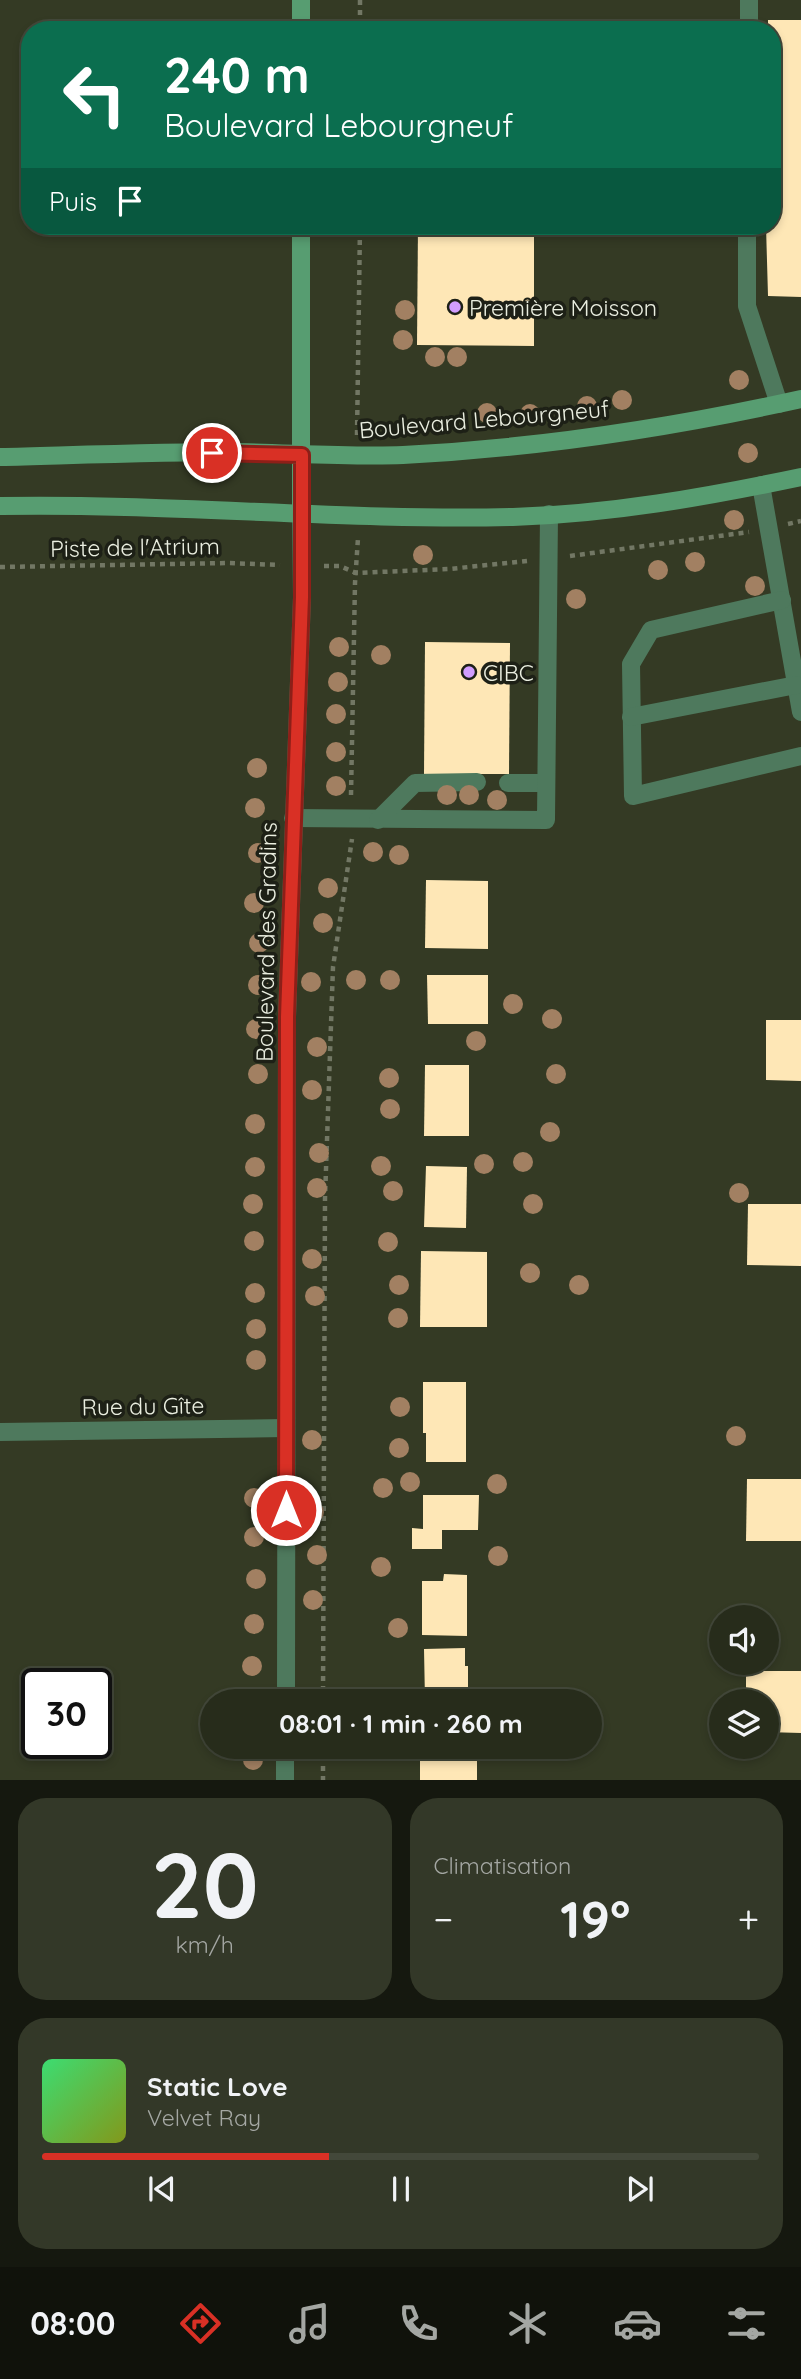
<!DOCTYPE html>
<html lang="fr">
<meta charset="utf-8">
<style>
:root{--surface:#272c1b;--page:#333828;--text:#f1f3f6;--muted:#a4a7a3;--line:#43483a;--accent:#d93025}
body{margin:0;font-family:Quicksand,sans-serif;background:var(--page);color:var(--text);height:100vh;display:flex;flex-direction:column;font-size:26px;white-space:nowrap}
*{box-sizing:border-box;margin:0}
p{font-size:23px;color:var(--muted)}
.icon{flex:none;width:38px;height:38px;fill:none;stroke:currentColor;stroke-width:2;stroke-linecap:round;stroke-linejoin:round}
.map{position:relative;height:1780px;overflow:hidden}
.side{display:flex;flex-direction:column;gap:18px;padding:18px;background:#15180f;flex:1}
.side>*{flex:none}
.hud{position:absolute;left:21px;top:21px;width:760px;height:214px;border-radius:28px;box-shadow:0 4px 10px #0003,0 0 0 2px var(--line);background:#0b6e4f;color:#fff;overflow:hidden}
.buttons{position:absolute;left:709px;top:1605px;display:grid;gap:14px}
.buttons a{display:grid;place-items:center;width:70px;height:70px;border-radius:50%;background:var(--surface);box-shadow:0 4px 10px #0003,0 0 0 2px var(--line);font-size:35px}
.speed{position:absolute;left:21px;top:1668px;display:flex;gap:14px;font-size:35px;font-weight:700;text-align:center}
.speed>*{display:grid;place-content:center;width:91px;height:91px;border-radius:50%;background:var(--surface);box-shadow:0 4px 10px #0003,0 0 0 2px var(--line);line-height:1}
.speed .limit{border:4px solid #111;border-radius:10px;background:#fff;color:#111}
.pin{position:absolute;display:grid;place-items:center;width:60px;height:60px;color:#fff;margin:-30px;border:4px solid #fff;border-radius:50%;box-shadow:0 2px 7px #0007}
.me{position:absolute;width:77px;margin:-38px;rotate:0deg;stroke-linejoin:round;filter:drop-shadow(0 0 5px #0008)}
.turn{display:flex;align-items:center;gap:24px;height:147px;padding:0 28px;font-size:32px}
.turn .icon{width:91px;height:91px;stroke-width:2.5}
.turn b{display:block;font-size:49px;line-height:60px}
.then{display:flex;align-items:center;height:66px;padding:0 28px;background:#0003;gap:14px;font-size:26px}
.big{font-size:52px;font-weight:700;line-height:1.1}
.side .tile{flex:1;display:flex;flex-direction:column;justify-content:center;gap:10px;min-width:0;padding:0 24px;border-radius:28px;background:var(--page)}
.side .dial{align-items:center;gap:0}
.dial b{font-size:91px;line-height:1}
.song{display:flex;align-items:center;gap:21px}
.cover{width:84px;height:84px;border-radius:10px;background:linear-gradient(135deg,hsl(140 70% 55%),hsl(70 70% 35%))}
.played{height:7px;border-radius:4px;background:linear-gradient(90deg,var(--accent) 40%,var(--line) 40%)}
.keys{display:flex;justify-content:space-around;direction:ltr}
.heat{display:flex;justify-content:space-between;align-items:center;font-size:38px;direction:ltr}
.side .tiles{flex:1;display:grid;gap:18px;grid-template-columns:1fr 1fr}
.tile:last-child{grid-column:span 2}
.trip{position:absolute;left:200px;top:1689px;width:402px;height:70px;border-radius:35px;background:var(--surface);box-shadow:0 4px 10px #0003,0 0 0 2px var(--line);font-weight:700;line-height:70px;text-align:center}
.menu{display:flex;height:112px;justify-content:space-around;align-items:center;background:#10120b;color:var(--muted)}
.menu .icon{width:49px;height:49px}
.menu .selected{color:var(--accent)}
.menu b{font-size:32px;color:var(--text)}
.map>svg:first-child{display:block}
.building{fill:#fee7b6}
.lines{fill:none;stroke-linecap:round;stroke-linejoin:round}
.path{stroke:#727764;stroke-width:4.5;stroke-dasharray:5 5;stroke-linecap:butt}
.lane{stroke:#4e795d;stroke-width:18}
.street{stroke:#4e795d;stroke-width:18}
.secondary{stroke:#579d71;stroke-width:18}
.tree{fill:#a28062}
.route-casing{stroke:#8d1f18;stroke-width:18}
.route{stroke:#d93025;stroke-width:12}
.poi-dot{fill:#d19dfe;stroke:#1d2016;stroke-width:2.5}
.labels{text-anchor:middle;dominant-baseline:central;stroke-width:7;stroke-linejoin:round;paint-order:stroke}
.poi-label{font-size:23px;fill:#eaeee0;stroke:#1d2016;text-anchor:start}
.street-label{font-size:23px;fill:#eaeee0;stroke:#1d2016}
</style>
<div class="map">
<svg width="801" height="1781" viewBox="0 0 801 1781">
<rect width="100%" height="100%" fill="#343a24"/>
<g class="building">
<path d="M768,20H801V297L768,296L766,226H772V30H768Z"/>
<path d="M418,226H534V346L417,345Z"/>
<path d="M425,642L510,643L509,774H424Z"/>
<path d="M426,880L488,881V949L425,948Z"/>
<path d="M427,975H488V1024H428Z"/>
<path d="M766,1020H801V1081L766,1080Z"/>
<path d="M425,1065H469V1136H424Z"/>
<path d="M426,1166L467,1167L466,1228L424,1227Z"/>
<path d="M748,1204H801V1266L747,1265Z"/>
<path d="M421,1251L487,1252V1327H420Z"/>
<path d="M423,1382H466V1462H426V1433H423Z"/>
<path d="M747,1479H801V1541H746Z"/>
<path d="M423,1495H479L478,1530H442V1549H412V1528L423,1529Z"/>
<path d="M444,1574L467,1575V1636L422,1635V1581H443Z"/>
<path d="M465,1648V1666H468V1701H425L424,1649Z"/>
<path d="M746,1671H801V1733L766,1732V1701H746Z"/>
<rect x="420" y="1750" width="57" height="31"/>
</g>
<g class="lines">
<g class="path">
<path d="M360,0V30"/>
<path d="M357,435L360,226"/>
<path d="M788,524L801,521"/>
<path d="M570,556L749,532"/>
<path d="M324,566H340L356,573L449,569L527,561"/>
<path d="M0,567L228,563L280,565"/>
<path d="M351,795L355,583L358,538"/>
<path d="M323,1701L325,1198L333,967L352,839"/>
<path d="M323,1781V1746"/>
</g>
<g class="lane">
<path d="M749,30V0"/>
<path d="M747,226V306L779,404"/>
<path d="M761,485L801,712"/>
<path d="M782,600L651,630L631,664L633,796L801,756"/>
<path d="M631,717L796,685"/>
<path d="M508,783H546"/>
<path d="M293,818L546,820L549,514"/>
<path d="M378,820L415,783L477,782"/>
</g>
<g class="street">
<path d="M0,1432L286,1428"/>
<path d="M286,1701L287,1017L302,597L301,513"/>
<path d="M285,1781V1746"/>
</g>
<g class="secondary">
<path d="M301,30V0"/>
<path d="M0,457C79,455 159,452 238,452C293,453 348,457 403,455C537,448 670,428 801,399"/>
<path d="M0,506C171,503 342,521 513,517C610,514 706,497 801,477"/>
<path d="M301,513V226"/>
</g>
</g>
<g class="tree">
<circle cx="405" cy="310" r="10"/>
<circle cx="403" cy="340" r="10"/>
<circle cx="435" cy="357" r="10"/>
<circle cx="457" cy="357" r="10"/>
<circle cx="739" cy="380" r="10"/>
<circle cx="622" cy="400" r="10"/>
<circle cx="587" cy="406" r="10"/>
<circle cx="487" cy="413" r="10"/>
<circle cx="530" cy="414" r="10"/>
<circle cx="748" cy="453" r="10"/>
<circle cx="734" cy="520" r="10"/>
<circle cx="423" cy="555" r="10"/>
<circle cx="695" cy="562" r="10"/>
<circle cx="658" cy="570" r="10"/>
<circle cx="755" cy="586" r="10"/>
<circle cx="576" cy="599" r="10"/>
<circle cx="339" cy="647" r="10"/>
<circle cx="381" cy="655" r="10"/>
<circle cx="338" cy="682" r="10"/>
<circle cx="336" cy="714" r="10"/>
<circle cx="336" cy="752" r="10"/>
<circle cx="257" cy="768" r="10"/>
<circle cx="336" cy="786" r="10"/>
<circle cx="447" cy="795" r="10"/>
<circle cx="469" cy="795" r="10"/>
<circle cx="497" cy="800" r="10"/>
<circle cx="255" cy="808" r="10"/>
<circle cx="373" cy="852" r="10"/>
<circle cx="258" cy="853" r="10"/>
<circle cx="399" cy="855" r="10"/>
<circle cx="328" cy="888" r="10"/>
<circle cx="254" cy="903" r="10"/>
<circle cx="323" cy="923" r="10"/>
<circle cx="259" cy="943" r="10"/>
<circle cx="356" cy="980" r="10"/>
<circle cx="390" cy="980" r="10"/>
<circle cx="311" cy="982" r="10"/>
<circle cx="258" cy="985" r="10"/>
<circle cx="513" cy="1004" r="10"/>
<circle cx="552" cy="1019" r="10"/>
<circle cx="256" cy="1029" r="10"/>
<circle cx="476" cy="1041" r="10"/>
<circle cx="317" cy="1047" r="10"/>
<circle cx="258" cy="1074" r="10"/>
<circle cx="556" cy="1074" r="10"/>
<circle cx="389" cy="1078" r="10"/>
<circle cx="312" cy="1090" r="10"/>
<circle cx="390" cy="1109" r="10"/>
<circle cx="255" cy="1124" r="10"/>
<circle cx="550" cy="1132" r="10"/>
<circle cx="319" cy="1153" r="10"/>
<circle cx="523" cy="1162" r="10"/>
<circle cx="484" cy="1164" r="10"/>
<circle cx="381" cy="1166" r="10"/>
<circle cx="255" cy="1167" r="10"/>
<circle cx="317" cy="1188" r="10"/>
<circle cx="393" cy="1191" r="10"/>
<circle cx="739" cy="1193" r="10"/>
<circle cx="253" cy="1204" r="10"/>
<circle cx="533" cy="1204" r="10"/>
<circle cx="254" cy="1241" r="10"/>
<circle cx="388" cy="1242" r="10"/>
<circle cx="312" cy="1259" r="10"/>
<circle cx="530" cy="1273" r="10"/>
<circle cx="399" cy="1285" r="10"/>
<circle cx="579" cy="1285" r="10"/>
<circle cx="255" cy="1293" r="10"/>
<circle cx="315" cy="1296" r="10"/>
<circle cx="398" cy="1318" r="10"/>
<circle cx="256" cy="1329" r="10"/>
<circle cx="256" cy="1360" r="10"/>
<circle cx="400" cy="1407" r="10"/>
<circle cx="736" cy="1436" r="10"/>
<circle cx="312" cy="1440" r="10"/>
<circle cx="399" cy="1448" r="10"/>
<circle cx="410" cy="1482" r="10"/>
<circle cx="497" cy="1484" r="10"/>
<circle cx="383" cy="1488" r="10"/>
<circle cx="254" cy="1498" r="10"/>
<circle cx="314" cy="1512" r="10"/>
<circle cx="254" cy="1537" r="10"/>
<circle cx="317" cy="1555" r="10"/>
<circle cx="498" cy="1556" r="10"/>
<circle cx="381" cy="1567" r="10"/>
<circle cx="256" cy="1579" r="10"/>
<circle cx="313" cy="1600" r="10"/>
<circle cx="254" cy="1624" r="10"/>
<circle cx="398" cy="1628" r="10"/>
<circle cx="252" cy="1666" r="10"/>
<circle cx="253" cy="1760" r="10"/>
</g>
<g class="lines">
<g class="route-casing">
<path id="route" d="M212,453L302,455V597L287,1017L286,1510"/>
</g>
<use href="#route" class="route"/>
</g>
<g class="poi-dot">
<circle cx="455" cy="307" r="7"/>
<circle cx="469" cy="672" r="7"/>
</g>
<g class="labels">
<g class="poi-label">
<text x="469" y="307">Première Moisson</text>
<text x="483" y="672">CIBC</text>
</g>
<g class="street-label">
<text transform="translate(484 419) rotate(-5)">Boulevard Lebourgneuf</text>
<text transform="translate(135 547) rotate(-1)">Piste de l'Atrium</text>
<text transform="translate(266 942) rotate(-89)">Boulevard des Gradins</text>
<text transform="translate(143 1406) rotate(-1)">Rue du Gîte</text>
</g>
</g>
</svg>
<div class="buttons">
<a><svg class="icon" aria-label="sound" viewBox="0 0 24 24"><path d="M4 9h4l5-4v14l-5-4H4zM17 9q2 3 0 6"/></svg></a>
<a><svg class="icon" aria-label="layers" viewBox="0 0 24 24"><path d="M12 4l9 5-9 5-9-5zM3 14l9 5 9-5"/></svg></a>
</div>
<div class="speed"><div class="limit">30</div></div>
<div class="pin" style="left:212px;top:453px;background:#d93025"><svg class="icon" aria-label="arrive" viewBox="0 0 24 24"><path d="M6 21V4h12l-3 4 3 4H6"/></svg></div>
<svg class="me" style="left:286px;top:1510px" viewBox="-20 -20 40 40"><circle r="17" fill="#d93025" stroke="#fff" stroke-width="3"/><path d="M0-11L8 9 0 5-8 9z" fill="#fff"/></svg>
<div class="trip">08:01 · 1 min · 260 m</div>
<div class="hud">
<div class="turn"><svg class="icon" aria-label="left" viewBox="0 0 24 24"><path d="M17 20v-9H6M10 6l-5 5 5 5"/></svg><div><b>240 m</b>Boulevard Lebourgneuf</div></div>
<div class="then">Puis<svg class="icon" aria-label="arrive" viewBox="0 0 24 24"><path d="M6 21V4h12l-3 4 3 4H6"/></svg></div>
</div>
</div>
<section class="side">
<div class="tiles">
<div class="tile dial"><b>20</b><p>km/h</p></div>
<div class="tile"><p>Climatisation</p>
<div class="heat"><a>−</a><b class="big">19°</b><a>+</a></div>
</div>
<div class="tile">
<div class="song"><i class="cover"></i><div><b>Static Love</b><p>Velvet Ray</p></div></div>
<div class="played"></div>
<div class="keys"><svg class="icon" aria-label="previous" viewBox="0 0 24 24"><path d="M18 5L8 12l10 7zM5 5v14"/></svg><svg class="icon" aria-label="pause" viewBox="0 0 24 24"><path d="M8 5v14M16 5v14"/></svg><svg class="icon" aria-label="next" viewBox="0 0 24 24"><path d="M6 5l10 7-10 7zM19 5v14"/></svg></div>
</div>
</div>
</section>
<nav class="menu">
<b>08:00</b>
<svg class="icon selected" aria-label="directions" viewBox="0 0 24 24"><path d="M12 3l9 9-9 9-9-9zM9 14v-3h6M13 9l2 2-2 2"/></svg>
<svg class="icon" aria-label="music" viewBox="0 0 24 24"><path d="M9 18V5l10-2v13"/><circle cx="6" cy="18" r="3"/><circle cx="16" cy="16" r="3"/></svg>
<svg class="icon" aria-label="phone" viewBox="0 0 24 24"><path d="M5 4h4l2 5-3 2q2 4 5 5l2-3 5 2v4C11 20 4 13 5 4z"/></svg>
<svg class="icon" aria-label="climate" viewBox="0 0 24 24"><path d="M12 3v18M4 7l16 10M4 17L20 7"/></svg>
<svg class="icon" aria-label="car" viewBox="0 0 24 24"><path d="M5 17H2v-5l4-1 3-4h7l3 4 3 1v5h-3M9 17h6M6 11h13"/><circle cx="7" cy="17" r="2"/><circle cx="17" cy="17" r="2"/></svg>
<svg class="icon" aria-label="filters" viewBox="0 0 24 24"><path d="M4 7h16M4 17h16"/><circle cx="9" cy="7" r="2"/><circle cx="15" cy="17" r="2"/></svg>
</nav>
